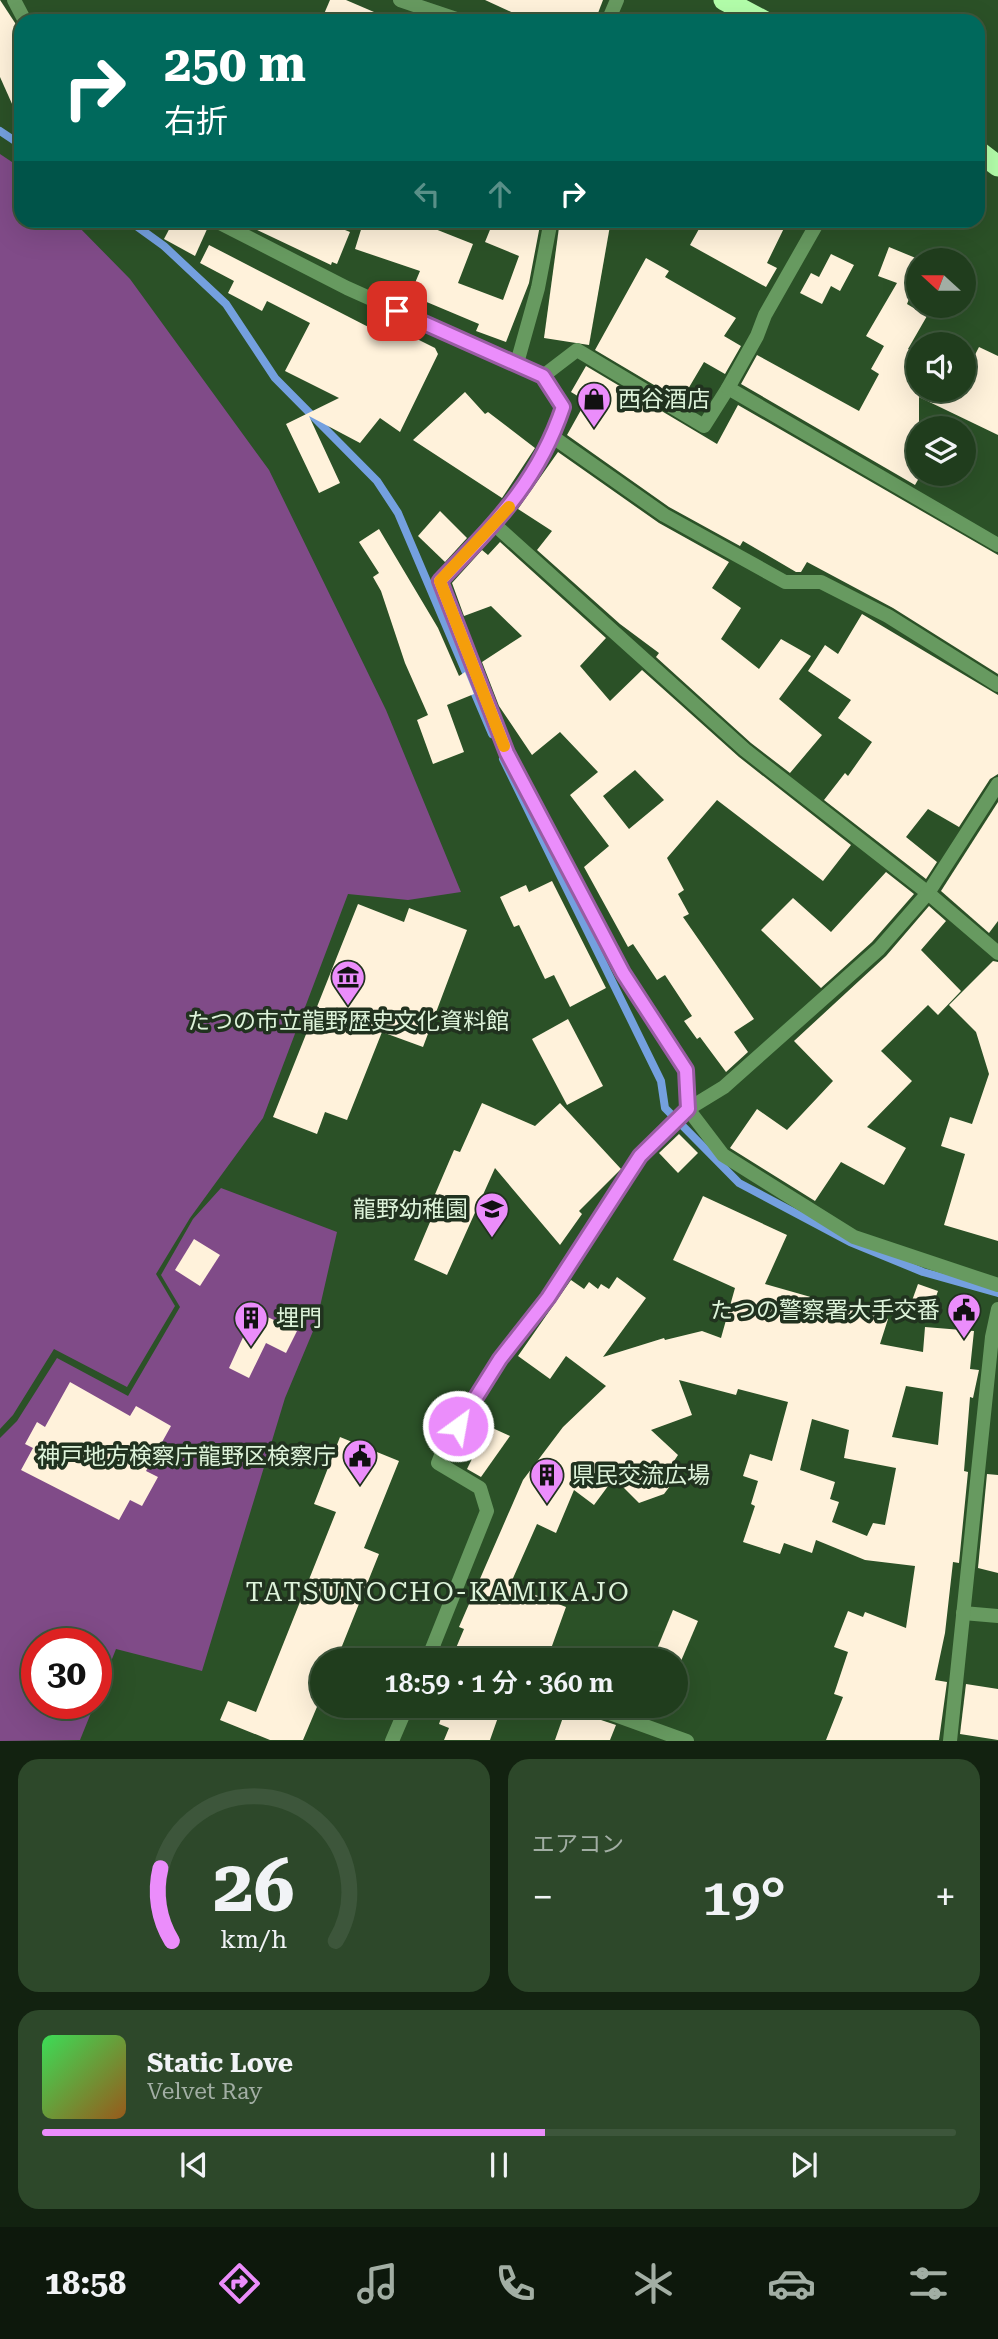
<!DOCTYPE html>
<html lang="ja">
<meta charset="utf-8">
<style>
:root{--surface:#203d1d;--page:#2d482a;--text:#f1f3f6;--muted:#a2aea4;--line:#3d563b;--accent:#eb8dfb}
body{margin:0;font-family:"Roboto Serif","Noto Sans JP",serif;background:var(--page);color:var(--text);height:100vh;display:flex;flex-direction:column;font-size:26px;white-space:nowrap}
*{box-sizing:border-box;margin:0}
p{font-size:23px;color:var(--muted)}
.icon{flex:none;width:38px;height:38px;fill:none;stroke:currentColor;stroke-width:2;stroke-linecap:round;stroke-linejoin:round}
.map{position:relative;height:1741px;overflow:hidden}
.panel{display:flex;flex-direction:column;gap:18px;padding:18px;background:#122210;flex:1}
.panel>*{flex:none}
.guide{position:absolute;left:14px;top:14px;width:971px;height:214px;border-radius:21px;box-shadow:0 7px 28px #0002,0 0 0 2px var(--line);background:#00695c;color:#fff;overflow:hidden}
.needle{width:46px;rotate:291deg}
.fabs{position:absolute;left:906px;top:248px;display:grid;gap:14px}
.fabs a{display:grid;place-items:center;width:70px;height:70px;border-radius:50%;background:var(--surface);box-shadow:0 7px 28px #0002,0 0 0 2px var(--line);font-size:35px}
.speed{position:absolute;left:21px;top:1628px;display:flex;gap:14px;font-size:35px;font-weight:700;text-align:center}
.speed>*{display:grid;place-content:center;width:91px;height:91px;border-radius:50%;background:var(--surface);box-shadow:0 7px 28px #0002,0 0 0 2px var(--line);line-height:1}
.speed .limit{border:10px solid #d22;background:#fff;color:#111}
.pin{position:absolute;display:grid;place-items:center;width:60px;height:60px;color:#fff;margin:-30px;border-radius:14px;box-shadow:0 4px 10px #0006}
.me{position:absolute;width:77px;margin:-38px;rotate:32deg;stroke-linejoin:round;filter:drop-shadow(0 0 5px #0008)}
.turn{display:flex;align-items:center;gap:24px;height:147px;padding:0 35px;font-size:32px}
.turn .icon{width:91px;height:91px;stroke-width:2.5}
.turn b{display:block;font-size:49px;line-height:60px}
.lanes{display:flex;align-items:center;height:66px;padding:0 35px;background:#0003;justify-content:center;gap:35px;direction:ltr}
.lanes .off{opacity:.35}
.big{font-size:52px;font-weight:600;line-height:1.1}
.panel .tile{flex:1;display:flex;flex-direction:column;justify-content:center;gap:10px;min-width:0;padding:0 24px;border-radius:21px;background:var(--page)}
.panel .dial{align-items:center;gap:0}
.dial svg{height:182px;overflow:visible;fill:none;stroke:var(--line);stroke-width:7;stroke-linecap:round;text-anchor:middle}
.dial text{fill:var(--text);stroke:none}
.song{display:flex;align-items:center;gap:21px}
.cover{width:84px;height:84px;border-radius:10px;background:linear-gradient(135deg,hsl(130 70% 55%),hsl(30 70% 35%))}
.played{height:7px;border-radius:4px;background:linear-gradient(90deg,var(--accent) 55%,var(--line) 55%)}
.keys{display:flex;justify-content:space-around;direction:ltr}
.heat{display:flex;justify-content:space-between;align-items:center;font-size:38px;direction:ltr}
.panel .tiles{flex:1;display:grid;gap:18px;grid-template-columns:1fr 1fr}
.tile:last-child{grid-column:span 2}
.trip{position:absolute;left:310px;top:1648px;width:378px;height:70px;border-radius:35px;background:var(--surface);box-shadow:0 7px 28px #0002,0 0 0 2px var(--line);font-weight:600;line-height:70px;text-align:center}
.dock{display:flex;height:112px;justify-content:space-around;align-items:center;background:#0d180c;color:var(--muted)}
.dock .icon{width:49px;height:49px}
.dock .active{color:var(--accent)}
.dock b{font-size:32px;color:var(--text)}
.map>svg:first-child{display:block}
.green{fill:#804b88}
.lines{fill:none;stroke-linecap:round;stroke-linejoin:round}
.stream{stroke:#74a0df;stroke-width:8}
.building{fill:#fff2db;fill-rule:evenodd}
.street{stroke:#679a60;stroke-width:14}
.highway{stroke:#b3feaa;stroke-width:21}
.route-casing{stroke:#995ca3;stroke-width:18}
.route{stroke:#eb8dfb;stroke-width:12}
.slow{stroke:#f59e0b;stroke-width:12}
.labels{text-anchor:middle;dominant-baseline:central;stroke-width:7;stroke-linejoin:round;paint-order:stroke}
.poi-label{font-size:23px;fill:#ddf3da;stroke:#21321f;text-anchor:start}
.quarter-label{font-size:26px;letter-spacing:2px;fill:#ddf3da;stroke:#21321f}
</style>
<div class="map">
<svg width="998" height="1741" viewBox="0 0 998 1741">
<rect width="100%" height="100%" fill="#2b5127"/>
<g class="green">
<path d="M0,154L21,168V220L73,221L130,279L269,470L386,710L461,892L408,900L348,894L263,1118L190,1218L156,1274L175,1306L127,1387L54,1349L13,1415L0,1429Z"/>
<path d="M221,1188L337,1232L316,1324L285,1398L202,1671L116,1649L96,1699V1643H37V1703H95L80,1740L0,1741V1438L17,1421L57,1358L128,1396L180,1307L161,1275L193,1219Z"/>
</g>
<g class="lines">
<g class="stream">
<path d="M0,131L21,145"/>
<path d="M128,220L164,246L226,304L275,378L377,481L398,513L492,734"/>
<path d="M503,759L661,1081L665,1108L739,1183L850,1242L923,1272L998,1293"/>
</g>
</g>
<g class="building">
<path d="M0,0L21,32V124L0,77Z"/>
<path d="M330,0H346L395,21H321Z"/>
<path d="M485,0H603L595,21H531Z"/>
<path d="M174,220H204L208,227L195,256L164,239Z"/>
<path d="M236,220H320L350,232L337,264L332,262L331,265Z"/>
<path d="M364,220H432L430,227L473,244L458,283L503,300L519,256L485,242L494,220H541L529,283L506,342L476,331L479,324L410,295L420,271L355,249Z"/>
<path d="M560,220H611L589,345L544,338Z"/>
<path d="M704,220H788L767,263L777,268L766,287L690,245Z"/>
<path d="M209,245L386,336L391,326L435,348L438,354L400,432L380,418L360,443L309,416L340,483L319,493L286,424L339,398L285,371L310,323L267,301L262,311L228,293L234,281L200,263Z"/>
<path d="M889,247L923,261H919V274L907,304L927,316L908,349L919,354V390H964V376L979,347L998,356V435L919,397V478L915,485L741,384L757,355L859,411L879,374L871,369L884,346L866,336L897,283L878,276Z"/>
<path d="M831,254L854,265L840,291L831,286L822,304L800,293L811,273L819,277Z"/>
<path d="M646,258L669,271L665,277L736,318L724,336L741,346L725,374L704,362L681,401L595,350Z"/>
<path d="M586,366L717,444L738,405L998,555V674L893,608L807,562L801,572H796L743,541L740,546L669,507L567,435L586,401L571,392Z"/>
<path d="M465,392L485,414L488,412L535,448L502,498L413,440Z"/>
<path d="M558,452L659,523L729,562L712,588L741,608L721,639L759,669L781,639L811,656L779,699L822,735L790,773L751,743L656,657L659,653L620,624L537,550L552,531L518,509Z"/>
<path d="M440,511L467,538L445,562L418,536Z"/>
<path d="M379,529L438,628L459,676L465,672L474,694L447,705L464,752L433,764L417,720L428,715L405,663L381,591L373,577L379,573L359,542Z"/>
<path d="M500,542L606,638L580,666L610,701L642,670L739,757L851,845L823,881L717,800L667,858L684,890L678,894L689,914L683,917L754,1019L734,1032L748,1052L726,1072L700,1037L697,1039L684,1021L692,1016L665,975L657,980L633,944L628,947L584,867L609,846L570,795L598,772L560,732L532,755L499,706L482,662L522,636L491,606L464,616L452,583L482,550L488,555ZM635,770L664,800L629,829L603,796Z"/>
<path d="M862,614L998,695V774L990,779L959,827L928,809L906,837L937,862L926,879L824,800L845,773L848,776L872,742L838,718L851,700L808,671L825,645L838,654Z"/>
<path d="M998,802V921L989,933L941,891Z"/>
<path d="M886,872L914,894L872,942L821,988L761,930L793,898L831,932Z"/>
<path d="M552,881L606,988L570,1007L554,975L545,979L519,925L514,927L500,897L526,885L529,892Z"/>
<path d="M358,904L404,922L409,908L467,930L423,1047L382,1032L347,1120L325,1112L317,1134L273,1117Z"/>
<path d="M929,906L946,921L921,950L961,991L938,1015L928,1005L881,1051L912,1081L867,1127L906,1148L884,1185L841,1162L815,1201L730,1148L757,1109L787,1130L833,1081L794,1041L886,956Z"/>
<path d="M993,961L998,962V1241L944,1225L965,1154L941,1146L950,1117L972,1124L989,1074L976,1032L949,1005Z"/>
<path d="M568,1019L603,1086L567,1105L532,1039Z"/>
<path d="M482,1103L535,1126L560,1103L621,1169L579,1211L582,1214L560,1245L495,1168L447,1275L414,1260L430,1222L424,1220L454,1150L460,1152Z"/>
<path d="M679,1134L698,1153L678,1173L659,1153Z"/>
<path d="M703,1196L787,1235L765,1284L888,1319L880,1344L923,1352L925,1327L974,1331L970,1369L979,1370L973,1398L970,1397L964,1471L968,1472L959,1563L953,1562L945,1633L935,1680L947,1682L939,1740H826L843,1697L834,1694L848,1652L834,1647L848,1611L863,1617L865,1612L906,1628L915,1566L865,1560L816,1540L812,1553L784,1543L780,1554L743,1542L755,1506L751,1504L758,1481L743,1476L750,1454L772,1461L788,1402L738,1389L736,1395L679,1380L692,1415L651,1430L678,1455L670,1467L679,1474L664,1494L639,1503L614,1478L594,1505L574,1490L556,1533L537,1524L510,1585L566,1607L548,1657L518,1646L512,1660L481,1647L478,1656L456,1648L464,1629L459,1627L523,1480L563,1427L606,1386L566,1356L550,1379L518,1356L571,1280L584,1289L589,1282L598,1289L601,1284L609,1289L617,1277L646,1298L603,1357L664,1338L665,1340L702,1331L721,1338L735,1288L673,1260ZM906,1386L943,1392L938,1445L892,1437ZM812,1419L849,1430L844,1458L896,1468L885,1525L873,1523L867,1536L832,1522L839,1502L830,1499L835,1482L800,1470Z"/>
<path d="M194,1239L220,1255L200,1286L175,1270Z"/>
<path d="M918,1284L938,1291L929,1316L909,1309Z"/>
<path d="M255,1311L297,1331L286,1353L266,1343L249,1378L229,1368Z"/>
<path d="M70,1382L130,1416L136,1406L171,1426L146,1471L158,1477L142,1506L130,1500L119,1520L21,1470L33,1448L25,1444L37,1422L45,1427Z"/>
<path d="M488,1426L510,1436L481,1477L467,1469Z"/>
<path d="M340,1437L399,1461L364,1548L379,1554L336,1661H322V1695L303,1740H270L220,1720L228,1701L256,1712L336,1512L314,1504Z"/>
<path d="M987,1474L998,1475V1573L978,1568Z"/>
<path d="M673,1610L698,1621L681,1661H652Z"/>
<path d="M966,1684L998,1689V1740L960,1734Z"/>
<path d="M445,1706H502L490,1740H444L449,1728L439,1724Z"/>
<path d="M567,1706H581L586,1715L616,1725L610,1740H555Z"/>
</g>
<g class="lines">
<g class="street">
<path d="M14,0L25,21"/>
<path d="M400,0L462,21"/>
<path d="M608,21L617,0"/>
<path d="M214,220L347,288L543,376L563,407C536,484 494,523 440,581L507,753L623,973L686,1070L688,1109L723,1155L854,1237L998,1285"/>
<path d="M517,363L538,288L551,220"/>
<path d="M543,376L577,350L704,426L728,388L998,545"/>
<path d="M728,388L757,336L765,315L819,220"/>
<path d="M553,437L664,515L785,582H821L888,616L998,685"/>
<path d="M495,525L745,750L928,893L998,953"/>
<path d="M963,1613L998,1616"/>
<path d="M432,1650L462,1661"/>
<path d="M427,1661L487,1511L480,1488L438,1463L444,1448L500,1359L548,1298L641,1156L688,1109L724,1087L879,949L928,893L998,784"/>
<path d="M590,1706L687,1741"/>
<path d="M392,1741L407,1706"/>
<path d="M950,1741L992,1337L998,1309"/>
</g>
<g class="highway">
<path d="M724,0L764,21"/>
<path d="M978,151L998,166"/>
</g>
</g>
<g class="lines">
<g class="route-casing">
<path id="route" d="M397,311L543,376L563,407C537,484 494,524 440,581L507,753L623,973L686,1070L688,1109L640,1156L548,1298L500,1359L458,1426"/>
</g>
<use href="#route" class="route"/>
<path class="slow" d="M504,746L440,581L509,507"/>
</g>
<defs>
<g id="shop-pin" transform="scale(1.75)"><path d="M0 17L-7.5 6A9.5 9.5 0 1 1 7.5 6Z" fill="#eb8dfb" stroke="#21321f"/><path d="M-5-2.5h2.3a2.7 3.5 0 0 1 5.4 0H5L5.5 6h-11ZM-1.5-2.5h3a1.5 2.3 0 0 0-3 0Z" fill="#111"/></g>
<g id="museum-pin" transform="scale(1.75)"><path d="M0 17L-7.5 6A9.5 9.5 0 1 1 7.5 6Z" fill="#eb8dfb" stroke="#21321f"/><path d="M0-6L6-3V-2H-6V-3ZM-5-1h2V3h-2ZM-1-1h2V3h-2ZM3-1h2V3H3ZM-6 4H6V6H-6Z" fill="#111"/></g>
<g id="school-pin" transform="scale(1.75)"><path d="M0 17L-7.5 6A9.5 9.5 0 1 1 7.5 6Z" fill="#eb8dfb" stroke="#21321f"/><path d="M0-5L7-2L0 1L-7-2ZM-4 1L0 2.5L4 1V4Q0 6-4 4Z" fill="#111"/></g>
<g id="civic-pin" transform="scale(1.75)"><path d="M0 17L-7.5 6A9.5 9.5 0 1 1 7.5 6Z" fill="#eb8dfb" stroke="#21321f"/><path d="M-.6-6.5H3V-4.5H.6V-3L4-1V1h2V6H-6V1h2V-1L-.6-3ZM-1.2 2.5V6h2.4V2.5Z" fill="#111"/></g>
<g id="building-pin" transform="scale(1.75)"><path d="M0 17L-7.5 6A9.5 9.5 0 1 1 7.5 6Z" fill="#eb8dfb" stroke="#21321f"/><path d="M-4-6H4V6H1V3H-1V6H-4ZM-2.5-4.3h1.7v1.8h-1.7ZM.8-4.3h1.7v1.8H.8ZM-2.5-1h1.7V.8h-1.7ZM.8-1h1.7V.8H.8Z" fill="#111"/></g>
</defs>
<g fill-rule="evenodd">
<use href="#shop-pin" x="594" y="399"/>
<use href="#museum-pin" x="348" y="977"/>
<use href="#school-pin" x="492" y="1209"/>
<use href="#civic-pin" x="964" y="1310"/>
<use href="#building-pin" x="251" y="1318"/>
<use href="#civic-pin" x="360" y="1456"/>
<use href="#building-pin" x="547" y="1475"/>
</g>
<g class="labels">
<g class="poi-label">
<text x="618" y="399">西谷酒店</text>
<text x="348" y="1021" text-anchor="middle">たつの市立龍野歴史文化資料館</text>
<text x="468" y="1209" text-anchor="end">龍野幼稚園</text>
<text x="940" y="1310" text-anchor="end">たつの警察署大手交番</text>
<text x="276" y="1318">埋門</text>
<text x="336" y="1456" text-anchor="end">神戸地方検察庁龍野区検察庁</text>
<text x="572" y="1475">県民交流広場</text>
</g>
<g class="quarter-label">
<text x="438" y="1592">TATSUNOCHO-KAMIKAJO</text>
</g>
</g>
</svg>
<div class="fabs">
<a><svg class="needle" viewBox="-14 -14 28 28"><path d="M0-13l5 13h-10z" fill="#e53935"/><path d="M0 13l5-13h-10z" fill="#a2aea4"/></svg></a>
<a><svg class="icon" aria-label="sound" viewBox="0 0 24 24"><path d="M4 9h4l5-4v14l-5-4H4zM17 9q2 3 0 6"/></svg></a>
<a><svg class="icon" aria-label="layers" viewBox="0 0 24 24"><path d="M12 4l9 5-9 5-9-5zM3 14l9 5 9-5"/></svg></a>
</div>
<div class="speed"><div class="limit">30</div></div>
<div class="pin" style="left:397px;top:311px;background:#d93025"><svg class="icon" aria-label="arrive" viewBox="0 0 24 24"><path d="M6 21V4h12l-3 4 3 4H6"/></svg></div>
<svg class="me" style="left:458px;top:1426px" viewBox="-20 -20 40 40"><circle r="17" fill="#eb8dfb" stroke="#fff" stroke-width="3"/><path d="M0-11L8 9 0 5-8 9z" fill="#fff"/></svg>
<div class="trip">18:59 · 1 分 · 360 m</div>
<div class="guide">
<div class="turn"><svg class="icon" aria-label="right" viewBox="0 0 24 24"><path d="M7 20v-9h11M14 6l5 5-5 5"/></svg><div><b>250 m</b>右折</div></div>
<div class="lanes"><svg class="icon off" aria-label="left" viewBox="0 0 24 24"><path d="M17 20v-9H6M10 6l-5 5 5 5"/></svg><svg class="icon off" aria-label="ahead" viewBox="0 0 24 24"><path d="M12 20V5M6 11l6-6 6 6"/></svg><svg class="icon" aria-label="right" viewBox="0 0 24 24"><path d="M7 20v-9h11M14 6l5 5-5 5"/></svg></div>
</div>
</div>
<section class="panel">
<div class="tiles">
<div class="tile dial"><svg viewBox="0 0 100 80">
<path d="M14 69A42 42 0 1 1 86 69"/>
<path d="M14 69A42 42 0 0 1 9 37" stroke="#eb8dfb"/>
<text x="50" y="56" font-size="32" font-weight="700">26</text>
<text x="50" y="72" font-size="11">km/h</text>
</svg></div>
<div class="tile"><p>エアコン</p>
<div class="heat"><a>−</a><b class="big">19°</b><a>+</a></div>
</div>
<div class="tile">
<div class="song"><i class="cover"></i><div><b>Static Love</b><p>Velvet Ray</p></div></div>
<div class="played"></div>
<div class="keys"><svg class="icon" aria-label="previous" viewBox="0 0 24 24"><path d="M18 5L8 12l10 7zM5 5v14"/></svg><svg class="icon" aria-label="pause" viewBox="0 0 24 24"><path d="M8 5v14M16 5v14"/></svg><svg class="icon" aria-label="next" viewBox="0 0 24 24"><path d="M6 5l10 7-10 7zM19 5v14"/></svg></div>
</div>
</div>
</section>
<nav class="dock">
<b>18:58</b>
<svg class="icon active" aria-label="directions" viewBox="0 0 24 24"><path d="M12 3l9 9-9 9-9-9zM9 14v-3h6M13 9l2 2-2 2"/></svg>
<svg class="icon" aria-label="music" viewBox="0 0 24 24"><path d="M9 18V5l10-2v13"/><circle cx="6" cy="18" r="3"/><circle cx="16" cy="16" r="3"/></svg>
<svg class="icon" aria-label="phone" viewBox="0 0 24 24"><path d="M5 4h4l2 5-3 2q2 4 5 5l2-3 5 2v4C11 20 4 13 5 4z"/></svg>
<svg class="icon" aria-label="climate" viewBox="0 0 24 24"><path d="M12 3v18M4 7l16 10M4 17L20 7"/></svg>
<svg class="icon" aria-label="car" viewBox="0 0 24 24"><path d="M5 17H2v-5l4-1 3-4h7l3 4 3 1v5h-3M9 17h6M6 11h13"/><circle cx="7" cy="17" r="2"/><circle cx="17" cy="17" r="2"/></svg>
<svg class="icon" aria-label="filters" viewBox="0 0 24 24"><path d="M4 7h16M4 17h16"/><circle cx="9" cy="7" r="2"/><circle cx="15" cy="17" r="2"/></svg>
</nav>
